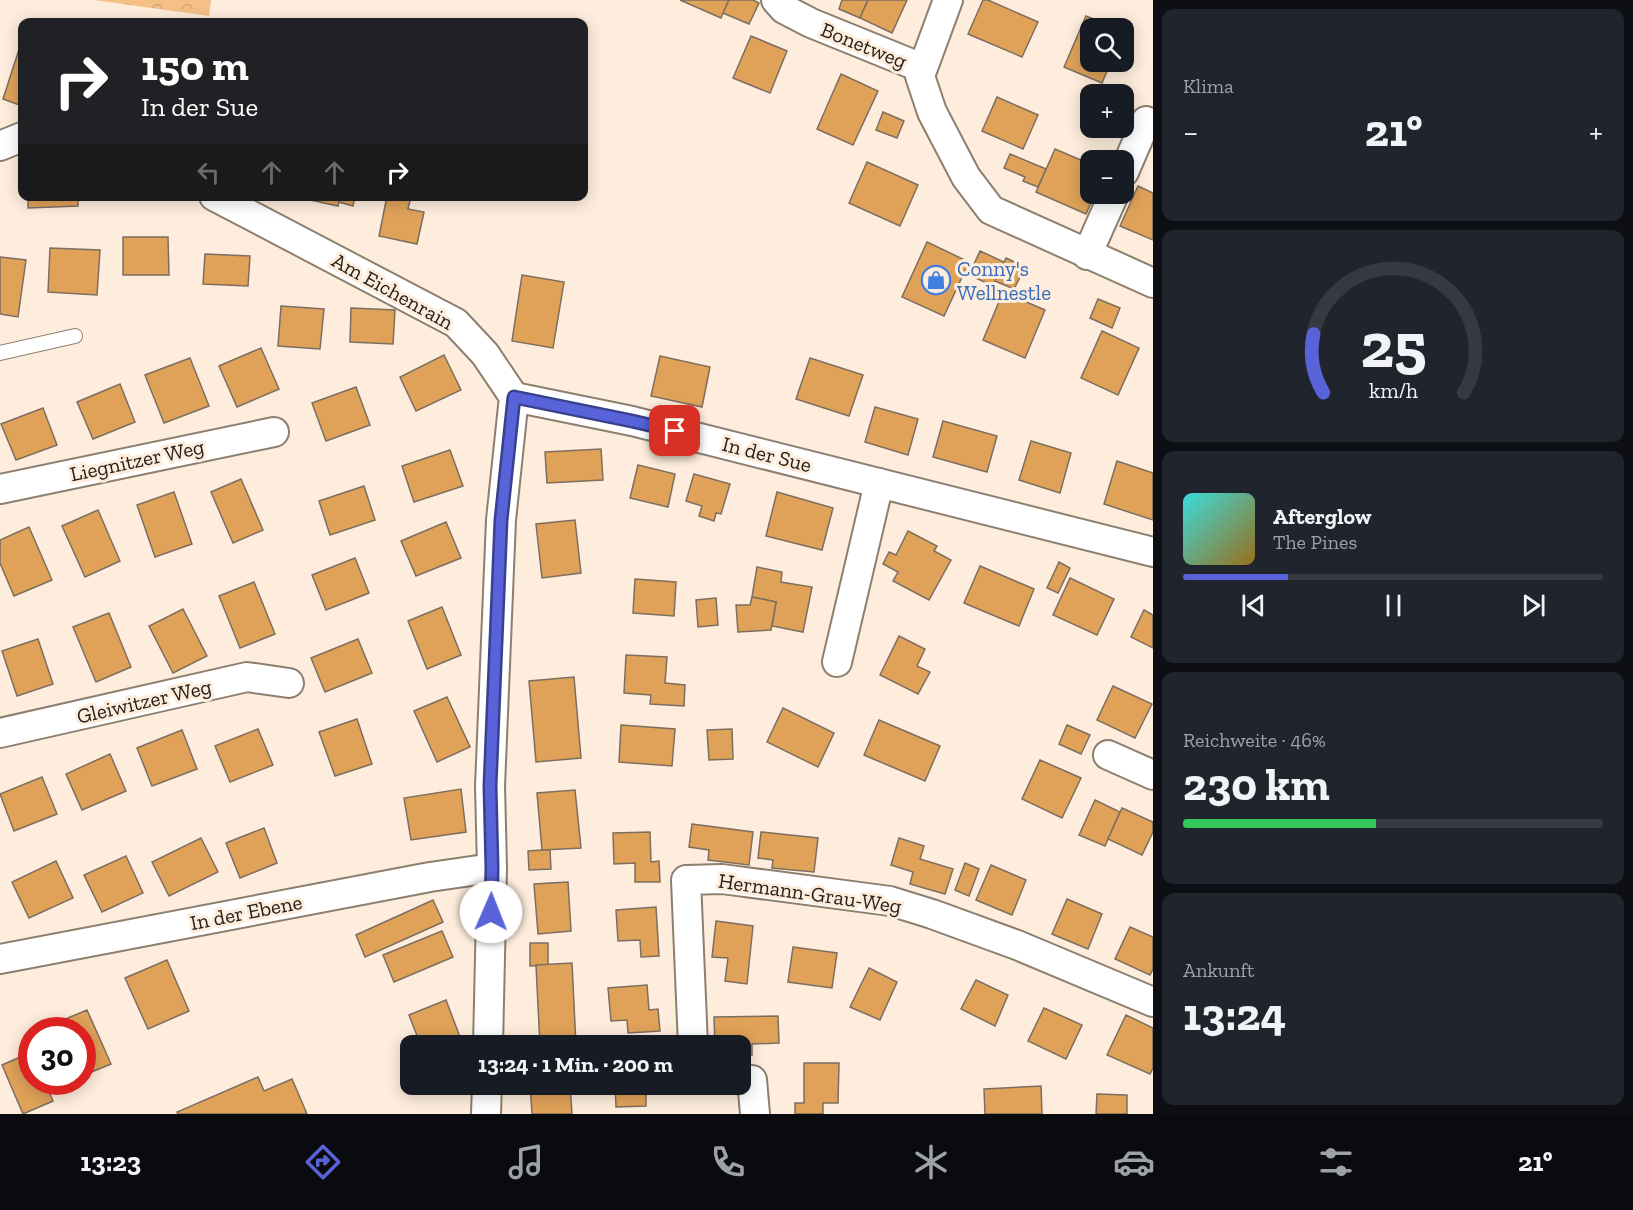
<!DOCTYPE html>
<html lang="de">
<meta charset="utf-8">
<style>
:root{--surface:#171b24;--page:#20242c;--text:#f1f3f6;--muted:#9ea1a6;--line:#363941;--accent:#5862d9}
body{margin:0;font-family:"Zilla Slab",serif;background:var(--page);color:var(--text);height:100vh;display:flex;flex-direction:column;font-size:22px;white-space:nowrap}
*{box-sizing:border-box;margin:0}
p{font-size:20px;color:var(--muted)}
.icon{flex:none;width:33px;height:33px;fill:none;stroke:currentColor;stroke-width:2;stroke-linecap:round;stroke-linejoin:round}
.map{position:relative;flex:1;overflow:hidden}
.details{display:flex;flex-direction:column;gap:9px;padding:9px;background:#0d0f14;width:480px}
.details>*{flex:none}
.banner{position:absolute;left:18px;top:18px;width:570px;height:183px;border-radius:12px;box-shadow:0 3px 15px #0003;background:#202124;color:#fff;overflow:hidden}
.controls{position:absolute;left:1080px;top:18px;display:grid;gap:12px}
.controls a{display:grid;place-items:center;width:54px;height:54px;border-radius:12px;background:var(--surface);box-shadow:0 3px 15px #0003;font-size:30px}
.speed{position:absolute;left:18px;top:1017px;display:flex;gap:12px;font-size:30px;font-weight:700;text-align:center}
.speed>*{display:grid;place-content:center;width:78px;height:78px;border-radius:50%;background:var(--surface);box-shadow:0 3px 15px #0003;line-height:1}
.speed .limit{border:9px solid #d22;background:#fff;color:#111}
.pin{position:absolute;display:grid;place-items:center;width:51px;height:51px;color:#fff;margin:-26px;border-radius:12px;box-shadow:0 3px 9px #0006}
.me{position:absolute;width:66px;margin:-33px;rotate:1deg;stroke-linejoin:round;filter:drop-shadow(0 0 4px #0008)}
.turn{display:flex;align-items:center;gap:21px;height:126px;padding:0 24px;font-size:27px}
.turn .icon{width:78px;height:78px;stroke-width:2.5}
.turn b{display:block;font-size:42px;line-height:51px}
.lanes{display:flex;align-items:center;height:57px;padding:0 24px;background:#0003;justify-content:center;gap:30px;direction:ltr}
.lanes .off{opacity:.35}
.big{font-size:45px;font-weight:700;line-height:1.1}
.details .widget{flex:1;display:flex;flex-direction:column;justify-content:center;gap:9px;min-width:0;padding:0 21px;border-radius:12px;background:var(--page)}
.details .dial{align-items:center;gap:0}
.dial svg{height:156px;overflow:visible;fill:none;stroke:var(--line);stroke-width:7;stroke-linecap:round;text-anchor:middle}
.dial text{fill:var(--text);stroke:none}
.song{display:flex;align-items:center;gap:18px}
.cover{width:72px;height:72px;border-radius:9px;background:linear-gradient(135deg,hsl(180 70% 55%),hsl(40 70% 35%))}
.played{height:6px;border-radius:3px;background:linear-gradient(90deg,var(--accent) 25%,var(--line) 25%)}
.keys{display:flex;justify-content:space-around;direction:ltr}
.heat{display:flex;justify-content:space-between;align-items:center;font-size:33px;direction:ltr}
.charge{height:9px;border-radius:4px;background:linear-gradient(90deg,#34c759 46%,var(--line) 0)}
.trip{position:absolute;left:400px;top:1035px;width:351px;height:60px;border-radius:12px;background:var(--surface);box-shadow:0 3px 15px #0003;font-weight:700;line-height:60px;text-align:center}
.tabs{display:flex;height:96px;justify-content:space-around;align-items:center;background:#090b0e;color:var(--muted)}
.tabs .icon{width:42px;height:42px}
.tabs .active{color:var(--accent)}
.tabs b{font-size:27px;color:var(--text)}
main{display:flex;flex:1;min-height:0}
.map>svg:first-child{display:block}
.forest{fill:url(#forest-crowns)}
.building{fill:#e0a259;stroke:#7d6e5f;stroke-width:1.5}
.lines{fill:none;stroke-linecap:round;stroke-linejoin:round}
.service-casing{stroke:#8d7f6f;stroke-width:16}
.minor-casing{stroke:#8d7f6f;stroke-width:32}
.service{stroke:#fff;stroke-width:14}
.minor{stroke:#fff;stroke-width:28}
.route-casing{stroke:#39408d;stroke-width:15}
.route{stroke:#5862d9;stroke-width:10}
.labels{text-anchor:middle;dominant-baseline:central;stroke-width:6;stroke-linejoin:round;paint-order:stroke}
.street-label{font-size:21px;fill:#26211a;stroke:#feeddc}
.shop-label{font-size:21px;fill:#366cbe;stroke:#feeddc;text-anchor:start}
</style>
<main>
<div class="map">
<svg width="1153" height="1114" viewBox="0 0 1153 1114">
<defs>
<pattern id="forest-crowns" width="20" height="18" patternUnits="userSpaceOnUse" patternTransform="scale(1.5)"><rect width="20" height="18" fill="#f4c086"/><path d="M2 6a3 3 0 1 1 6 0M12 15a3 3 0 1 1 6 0" fill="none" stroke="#d1a573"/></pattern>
</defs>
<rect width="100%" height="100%" fill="#feeddc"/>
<path class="forest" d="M94,0H211L209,16Z"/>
<g class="building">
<path d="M680,0H729L721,18Z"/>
<path d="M729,0H753L759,3L749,24L723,13Z"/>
<path d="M842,0H868L860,18L839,9Z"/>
<path d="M868,0H907L892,33L860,18Z"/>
<path d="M983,0H988L1038,22L1022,57L968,34Z"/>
<path d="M1086,16L1116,28H1090V62H1111L1102,83L1064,67Z"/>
<path d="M751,36L787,51L770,93L733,78Z"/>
<path d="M22,40V106L3,99Z"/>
<path d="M841,74L878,91L853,145L817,129Z"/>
<path d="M997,97L1038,115L1023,149L982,131Z"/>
<path d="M883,112L904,121L897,138L876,130Z"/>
<path d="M1055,149L1090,164V194H1095L1086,214L1036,192Z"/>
<path d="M1010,154L1046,169L1038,187L1023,181L1025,177L1004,168Z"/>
<path d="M867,162L918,185L900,226L849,203Z"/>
<path d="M1138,186L1153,193V240L1120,226Z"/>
<path d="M28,196H78V206L28,208Z"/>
<path d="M311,196H355L353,206L339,202L338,206L310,200Z"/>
<path d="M387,196H411L408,209L424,212L417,244L379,236Z"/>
<path d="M123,237H168L169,275H123Z"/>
<path d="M927,242L969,262L944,316L902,297Z"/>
<path d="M50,248L100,250L97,295L48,292Z"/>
<path d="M980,251L1004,262L993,286L969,275Z"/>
<path d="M205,254L250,256L248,286L203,284Z"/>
<path d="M0,257L26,260L18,317L0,314Z"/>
<path d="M1006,258L1025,267L1014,289L995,281Z"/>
<path d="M522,275L564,282L553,348L512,341Z"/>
<path d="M1003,292L1045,310L1025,358L983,340Z"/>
<path d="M1098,299L1120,308L1112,328L1090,318Z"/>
<path d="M281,306L324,309L320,349L278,346Z"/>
<path d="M351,308L395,310L393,344L350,342Z"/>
<path d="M1102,331L1139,348L1118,395L1081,378Z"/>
<path d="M261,348L279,389L237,407L219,366Z"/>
<path d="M444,355L461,390L416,411L400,377Z"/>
<path d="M660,356L710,367L702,407L651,396Z"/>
<path d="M190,358L209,406L164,423L145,375Z"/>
<path d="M810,358L863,375L849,416L796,399Z"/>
<path d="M120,384L135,422L93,439L77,402Z"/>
<path d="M356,387L370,425L326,441L312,403Z"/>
<path d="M875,407L918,419L908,455L865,442Z"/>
<path d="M43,408L57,445L16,460L1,424Z"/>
<path d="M943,421L997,436L987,472L933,457Z"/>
<path d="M1031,441L1071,453L1060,493L1019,480Z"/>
<path d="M601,449L603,480L547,483L545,452Z"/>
<path d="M450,450L463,486L414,502L402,466Z"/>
<path d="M1117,461L1153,473V520L1104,504Z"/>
<path d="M638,465L675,474L668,507L630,498Z"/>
<path d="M694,474L730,484L721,514L716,513L714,521L699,516L702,506L686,501Z"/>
<path d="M241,479L263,530L233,543L211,492Z"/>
<path d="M364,486L375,520L330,535L319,501Z"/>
<path d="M174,492L192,544L155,557L137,505Z"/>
<path d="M777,492L833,508L822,550L766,536Z"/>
<path d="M98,510L120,561L85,577L62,526Z"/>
<path d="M575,520L581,573L542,578L536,524Z"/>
<path d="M446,522L461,558L416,576L401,541Z"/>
<path d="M29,527L52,580L14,596L0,563V540Z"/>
<path d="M908,531L937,546L934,551L951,560L929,600L893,581L898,572L883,564L889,552L896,555Z"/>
<path d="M355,558L369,593L326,610L312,575Z"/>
<path d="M1059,562L1070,568L1058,593L1047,588Z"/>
<path d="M980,566L1034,589L1019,626L964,603Z"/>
<path d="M757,567L782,572L781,582L812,587L803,632L772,626L776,602L752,597Z"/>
<path d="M1070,578L1114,599L1097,635L1053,615Z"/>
<path d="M635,579L676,582L674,616L633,613Z"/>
<path d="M254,582L275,634L240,648L219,596Z"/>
<path d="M752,597L776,602L771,630L738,632L736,605H750Z"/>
<path d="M716,598L718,625L698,627L696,600Z"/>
<path d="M442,607L461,655L427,669L408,621Z"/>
<path d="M183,609L207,656L173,673L149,626Z"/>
<path d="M1144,610L1153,615V648L1131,637Z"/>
<path d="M109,613L131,667L96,682L73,627Z"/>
<path d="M899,636L925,649L917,666L930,672L918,694L880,675Z"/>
<path d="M38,639L53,684L17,696L2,651Z"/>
<path d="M358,639L372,673L325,692L311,658Z"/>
<path d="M626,655L667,657L665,683L685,685L684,706L650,704L651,695L624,693Z"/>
<path d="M574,677L581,758L536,762L529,681Z"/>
<path d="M1113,686L1152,704L1135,738L1097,720Z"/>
<path d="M447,697L470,747L437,762L414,711Z"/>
<path d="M783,708L834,733L818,767L767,742Z"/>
<path d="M357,719L372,764L335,776L319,732Z"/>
<path d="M879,720L940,746L925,781L864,755Z"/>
<path d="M621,725L675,729L672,766L619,762Z"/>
<path d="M1067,725L1090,735L1081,754L1059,744Z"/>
<path d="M258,729L273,765L230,782L215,746Z"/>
<path d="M732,729L733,759L709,760L707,730Z"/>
<path d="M182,730L197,769L152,786L137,748Z"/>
<path d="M110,754L126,791L82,810L66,774Z"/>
<path d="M1040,760L1081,778L1062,818L1022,799Z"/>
<path d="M42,777L57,814L14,831L0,794Z"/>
<path d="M461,789L466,832L411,840L404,798Z"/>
<path d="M575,790L581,848L542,850L537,793Z"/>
<path d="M1095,800L1120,812L1105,846L1079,835Z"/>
<path d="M1122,808L1153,822V832L1142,855L1108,839Z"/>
<path d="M692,824L753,832L749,865L708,860L709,850L689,847Z"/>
<path d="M264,828L277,863L240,878L226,843Z"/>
<path d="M650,832L651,862L659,861L660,882H635V863L614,864L613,833Z"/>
<path d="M761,832L818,838L814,872L772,868L773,860L758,858Z"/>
<path d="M201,838L218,872L169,896L152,862Z"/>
<path d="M899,838L924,846L920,859L953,869L945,894L910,884L913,872L891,865Z"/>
<path d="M542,850H550L551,869L529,870L528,851Z"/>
<path d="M126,856L143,893L102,912L84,875Z"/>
<path d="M56,861L73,898L29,918L12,882Z"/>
<path d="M965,863L979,869L969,896L955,890Z"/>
<path d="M991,865L1026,880L1012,915L976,900Z"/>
<path d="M568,882L571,931L538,934L534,884Z"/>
<path d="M1067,899L1102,914L1088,949L1052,934Z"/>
<path d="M433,900L443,922L365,957L356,935Z"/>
<path d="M656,907L659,956L641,957L640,940L618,941L616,910Z"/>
<path d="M716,921L753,926L747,984L725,981L728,958L712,957Z"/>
<path d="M1130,927L1153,937V969L1150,975L1115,959Z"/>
<path d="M442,931L453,957L394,982L383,955Z"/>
<path d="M530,943H548V965L530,966Z"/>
<path d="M793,947L837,953L832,988L788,982Z"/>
<path d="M167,960L189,1011L148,1029L125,978Z"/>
<path d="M572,963L576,1045L540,1046L536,965Z"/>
<path d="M869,968L897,982L880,1020L850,1007Z"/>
<path d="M976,980L1008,995L995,1026L961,1009Z"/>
<path d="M647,985L649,1010L658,1009L660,1031L628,1033L627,1020L611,1021L608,988Z"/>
<path d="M446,1000L463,1045L421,1046L409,1015Z"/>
<path d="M1044,1008L1082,1025L1066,1059L1028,1041Z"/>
<path d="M87,1010L111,1064L82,1076V1030H54L51,1025Z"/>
<path d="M1126,1015L1153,1028V1068L1150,1074L1107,1055Z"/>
<path d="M778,1016L779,1043L752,1044V1055H741V1046H715L714,1017Z"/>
<path d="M32,1052V1082H45L53,1101L23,1114L2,1065Z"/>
<path d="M804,1063H839L838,1103H823V1114H795V1103H804Z"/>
<path d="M258,1077L264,1091L292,1079L307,1114H178L177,1112Z"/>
<path d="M433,1084H458V1086L437,1094Z"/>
<path d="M530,1084H570L572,1114H532Z"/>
<path d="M627,1084H671V1086L646,1087V1106L616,1107L615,1086Z"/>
<path d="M1041,1086L1042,1114H985L984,1089Z"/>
<path d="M1097,1094L1127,1095V1114H1096Z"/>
</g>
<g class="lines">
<g class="service-casing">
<path id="service" d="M0,353L75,336"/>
</g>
<g class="minor-casing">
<g id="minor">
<path d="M776,0L784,9L811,23L922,68"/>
<path d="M948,0L920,76L932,112L966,177L991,210L1153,283"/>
<path d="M0,146L22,137"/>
<path d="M1124,172L1146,121"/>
<path d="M214,196L456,323L485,354L514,397L501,520L490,786L492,868L488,1046"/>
<path d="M1087,255L1114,194"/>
<path d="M514,397L632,421L1153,552"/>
<path d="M0,489L274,432"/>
<path d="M837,662L879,483"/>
<path d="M0,733L247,677L289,683"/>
<path d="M1108,755L1153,775"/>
<path d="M0,959L430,877L492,868"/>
<path d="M693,1046L686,880L722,879L890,901L932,914L1017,945L1153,1002"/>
<path d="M741,1080H752L755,1114"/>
<path d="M486,1114L487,1084"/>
</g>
</g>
<use href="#service" class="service"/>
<use href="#minor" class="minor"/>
</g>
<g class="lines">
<g class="route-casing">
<path id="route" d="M491,912L492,868L490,786L501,520L514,397L632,421L675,431"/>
</g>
<use href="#route" class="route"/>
</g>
<defs>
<g id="shop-ring" transform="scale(1.5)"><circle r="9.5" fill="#feeddc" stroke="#3f7fe0" stroke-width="1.5"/><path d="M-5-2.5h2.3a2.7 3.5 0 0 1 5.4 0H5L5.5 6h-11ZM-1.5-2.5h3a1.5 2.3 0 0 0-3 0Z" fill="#3f7fe0"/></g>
</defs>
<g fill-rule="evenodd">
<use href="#shop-ring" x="936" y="280"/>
</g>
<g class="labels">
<g class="street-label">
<text transform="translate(864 45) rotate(22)">Bonetweg</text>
<text transform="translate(393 291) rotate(29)">Am Eichenrain</text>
<text transform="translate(767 454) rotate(14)">In der Sue</text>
<text transform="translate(137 460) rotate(-12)">Liegnitzer Weg</text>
<text transform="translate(144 701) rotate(-13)">Gleiwitzer Weg</text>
<text transform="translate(810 893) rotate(8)">Hermann-Grau-Weg</text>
<text transform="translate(246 912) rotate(-11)">In der Ebene</text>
</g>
<g class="shop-label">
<text x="957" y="268">Conny's<tspan x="957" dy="24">Wellnestle</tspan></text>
</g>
</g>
</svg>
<div class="controls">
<a><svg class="icon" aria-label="search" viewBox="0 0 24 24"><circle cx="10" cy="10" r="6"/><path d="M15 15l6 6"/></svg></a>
<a>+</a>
<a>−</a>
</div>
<div class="speed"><div class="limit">30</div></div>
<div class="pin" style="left:675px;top:431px;background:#d93025"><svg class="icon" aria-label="arrive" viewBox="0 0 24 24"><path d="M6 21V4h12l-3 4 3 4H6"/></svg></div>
<svg class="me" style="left:491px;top:912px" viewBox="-20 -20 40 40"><circle r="19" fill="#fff"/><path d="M0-13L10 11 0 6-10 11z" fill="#5862d9"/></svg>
<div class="trip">13:24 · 1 Min. · 200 m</div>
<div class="banner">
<div class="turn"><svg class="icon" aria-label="right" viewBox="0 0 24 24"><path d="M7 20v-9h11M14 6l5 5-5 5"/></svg><div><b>150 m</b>In der Sue</div></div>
<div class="lanes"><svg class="icon off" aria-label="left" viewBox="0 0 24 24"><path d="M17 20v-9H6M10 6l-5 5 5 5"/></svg><svg class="icon off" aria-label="ahead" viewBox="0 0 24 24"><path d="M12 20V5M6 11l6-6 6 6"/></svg><svg class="icon off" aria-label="ahead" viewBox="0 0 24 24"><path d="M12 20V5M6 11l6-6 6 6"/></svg><svg class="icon" aria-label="right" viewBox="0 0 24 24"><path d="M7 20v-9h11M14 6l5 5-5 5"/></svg></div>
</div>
</div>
<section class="details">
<div class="widget"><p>Klima</p>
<div class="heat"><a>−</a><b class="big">21°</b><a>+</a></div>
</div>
<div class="widget dial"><svg viewBox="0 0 100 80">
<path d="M14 69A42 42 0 1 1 86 69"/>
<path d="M14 69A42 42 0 0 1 9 39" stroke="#5862d9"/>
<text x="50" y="56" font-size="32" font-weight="700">25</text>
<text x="50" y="72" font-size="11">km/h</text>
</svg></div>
<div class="widget">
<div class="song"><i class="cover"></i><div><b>Afterglow</b><p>The Pines</p></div></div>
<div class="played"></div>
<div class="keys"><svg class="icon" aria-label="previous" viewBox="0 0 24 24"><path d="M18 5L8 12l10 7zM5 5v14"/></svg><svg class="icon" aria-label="pause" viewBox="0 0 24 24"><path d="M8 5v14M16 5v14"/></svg><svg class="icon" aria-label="next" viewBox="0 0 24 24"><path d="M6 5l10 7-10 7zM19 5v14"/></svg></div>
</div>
<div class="widget"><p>Reichweite · 46%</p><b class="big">230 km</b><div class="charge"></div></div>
<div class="widget"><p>Ankunft</p><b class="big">13:24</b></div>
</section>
</main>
<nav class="tabs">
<b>13:23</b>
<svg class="icon active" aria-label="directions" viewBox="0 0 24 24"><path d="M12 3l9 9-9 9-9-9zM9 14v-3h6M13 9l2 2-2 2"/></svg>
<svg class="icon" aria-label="music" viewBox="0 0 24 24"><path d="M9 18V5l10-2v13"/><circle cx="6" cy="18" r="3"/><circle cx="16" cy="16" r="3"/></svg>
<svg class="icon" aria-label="phone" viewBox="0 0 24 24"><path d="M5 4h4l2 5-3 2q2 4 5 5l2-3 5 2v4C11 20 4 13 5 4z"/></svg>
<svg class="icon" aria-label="climate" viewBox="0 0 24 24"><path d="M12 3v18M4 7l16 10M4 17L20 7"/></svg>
<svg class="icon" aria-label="car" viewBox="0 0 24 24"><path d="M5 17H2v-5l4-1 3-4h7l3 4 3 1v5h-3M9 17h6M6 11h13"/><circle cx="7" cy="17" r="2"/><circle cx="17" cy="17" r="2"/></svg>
<svg class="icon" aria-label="filters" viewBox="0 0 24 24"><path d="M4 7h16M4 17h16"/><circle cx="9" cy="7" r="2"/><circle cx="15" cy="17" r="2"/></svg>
<b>21°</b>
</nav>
